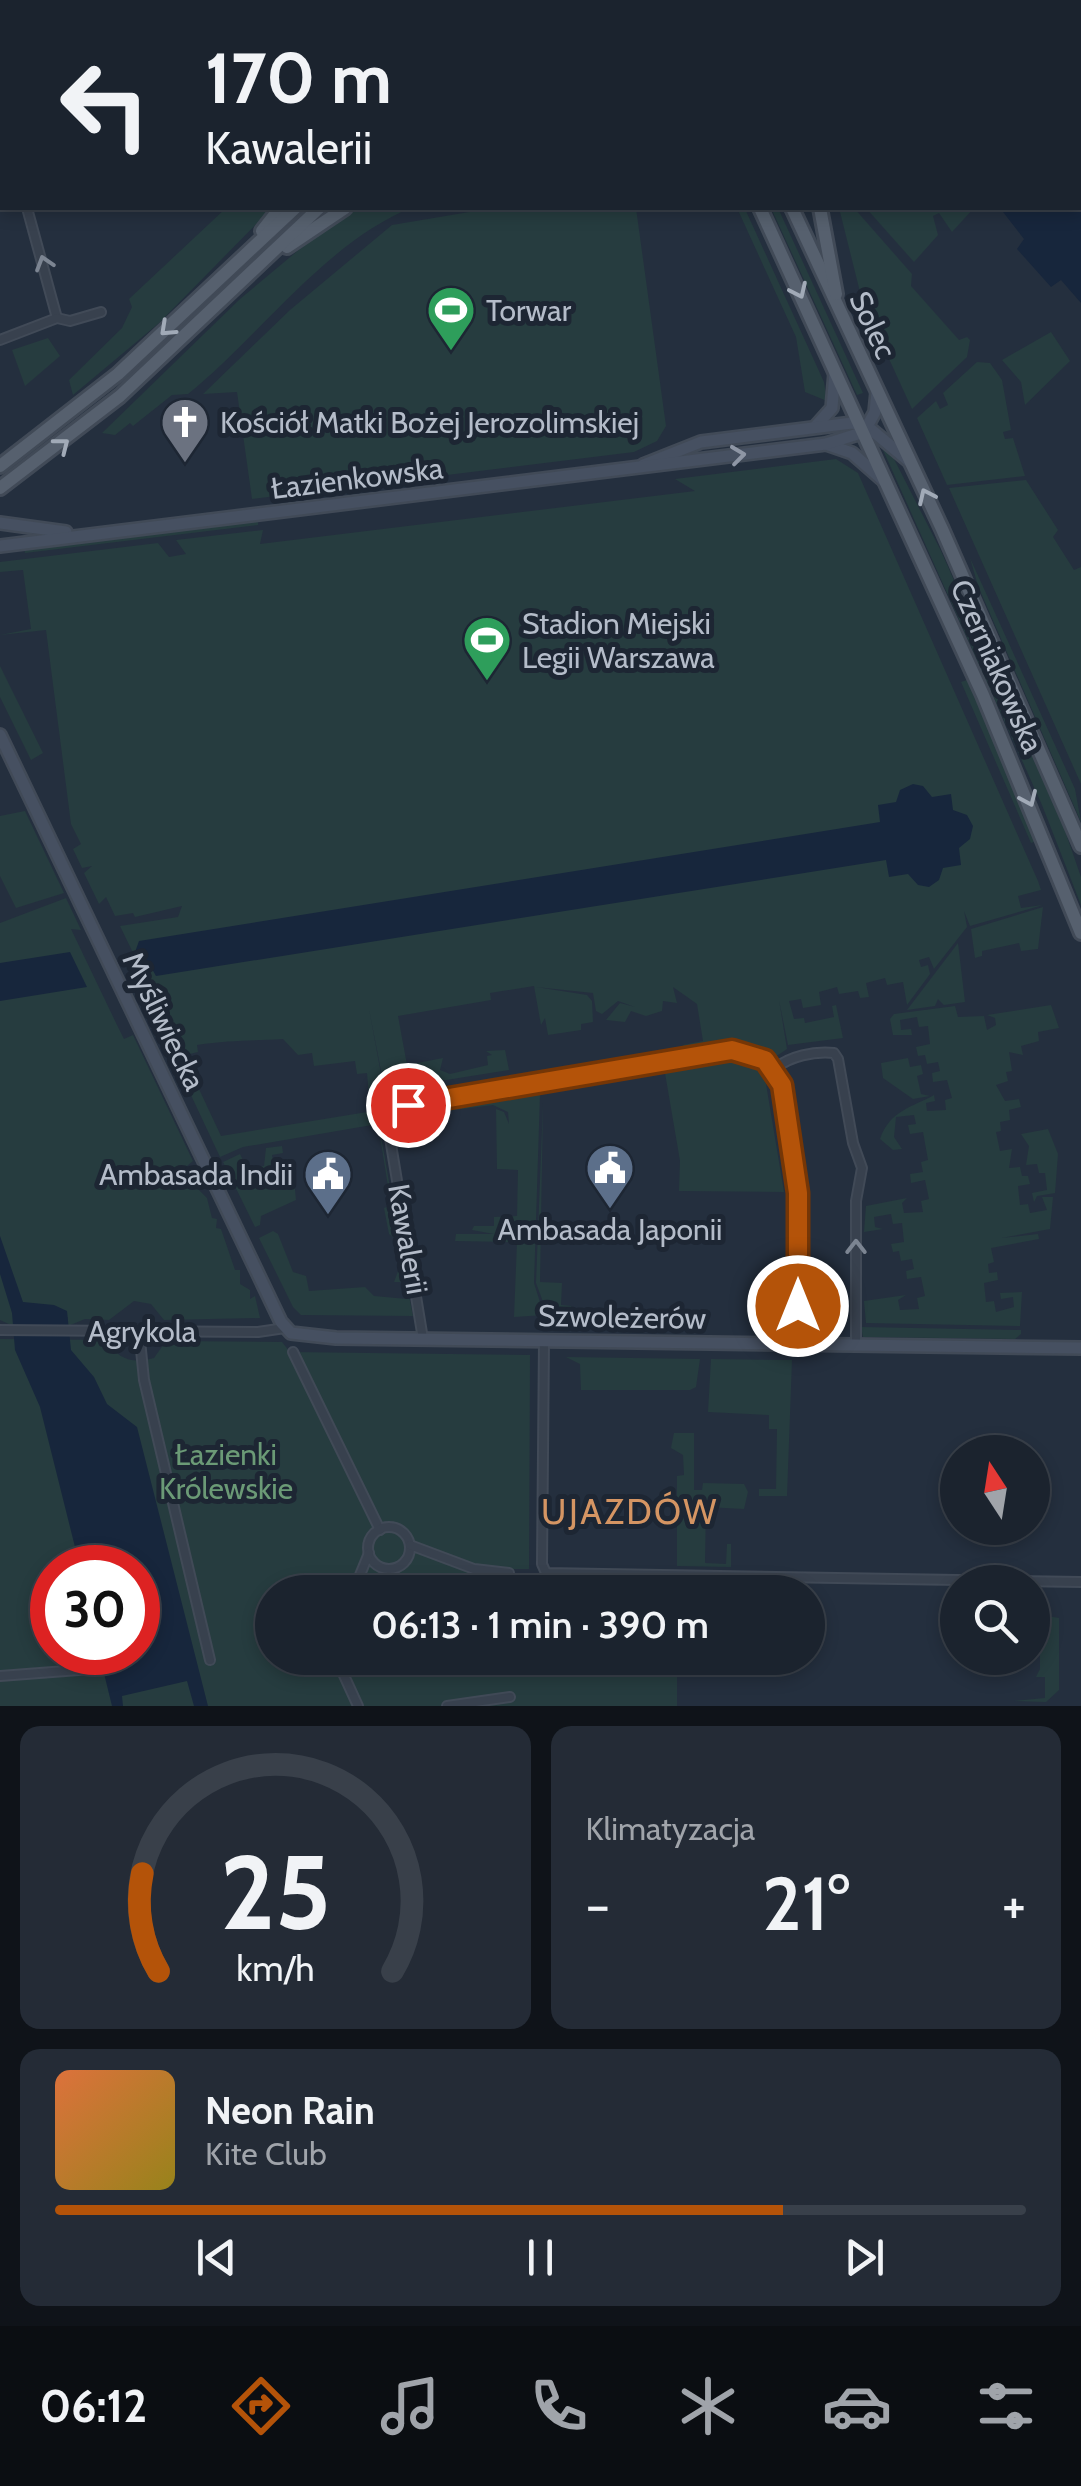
<!DOCTYPE html>
<html lang="pl">
<meta charset="utf-8">
<style>
:root{--surface:#1b232e;--page:#242b36;--text:#f1f3f6;--muted:#a0a4aa;--line:#39404a;--accent:#b45309}
body{margin:0;font-family:Cabin,sans-serif;background:var(--page);color:var(--text);height:100vh;display:flex;flex-direction:column;font-size:38px;white-space:nowrap}
*{box-sizing:border-box;margin:0}
p{font-size:32px;color:var(--muted)}
.icon{flex:none;width:55px;height:55px;fill:none;stroke:currentColor;stroke-width:2;stroke-linecap:round;stroke-linejoin:round}
.map{position:relative;height:1706px;overflow:hidden}
.drawer{display:flex;flex-direction:column;gap:20px;padding:20px;background:#0f1319;flex:1}
.drawer>*{flex:none}
.guide{position:absolute;left:0px;top:0px;width:1082px;height:210px;box-shadow:0 5px 15px #0003,0 0 0 2px var(--line);background:#1b232e;color:var(--text);overflow:hidden}
.needle{width:65px;rotate:348deg}
.buttons{position:absolute;left:940px;top:1435px;display:grid;gap:20px}
.buttons a{display:grid;place-items:center;width:110px;height:110px;border-radius:50%;background:var(--surface);box-shadow:0 5px 15px #0003,0 0 0 2px var(--line);font-size:50px}
.speed{position:absolute;left:30px;top:1545px;display:flex;gap:20px;font-size:50px;font-weight:700;text-align:center}
.speed>*{display:grid;place-content:center;width:130px;height:130px;border-radius:50%;background:var(--surface);box-shadow:0 5px 15px #0003,0 0 0 2px var(--line);line-height:1}
.speed .limit{border:15px solid #d22;background:#fff;color:#111}
.pin{position:absolute;display:grid;place-items:center;width:85px;height:85px;color:#fff;margin:-42px;border:5px solid #fff;border-radius:50%;box-shadow:0 2px 10px #0007}
.me{position:absolute;width:110px;margin:-55px;rotate:0deg;stroke-linejoin:round;filter:drop-shadow(0 0 8px #0008)}
.turn{display:flex;align-items:center;gap:35px;height:210px;padding:0 40px;font-size:45px}
.turn .icon{width:130px;height:130px;stroke-width:2.5}
.turn b{display:block;font-size:70px;line-height:85px}
.big{font-size:75px;font-weight:600;line-height:1.1}
.drawer .tile{flex:1;display:flex;flex-direction:column;justify-content:center;gap:15px;min-width:0;padding:0 35px;border-radius:20px;background:var(--page)}
.drawer .dial{align-items:center;gap:0}
.dial svg{height:260px;overflow:visible;fill:none;stroke:var(--line);stroke-width:7;stroke-linecap:round;text-anchor:middle}
.dial text{fill:var(--text);stroke:none}
.song{display:flex;align-items:center;gap:30px}
.cover{width:120px;height:120px;border-radius:15px;background:linear-gradient(135deg,hsl(20 70% 55%),hsl(50 70% 35%))}
.played{height:10px;border-radius:5px;background:linear-gradient(90deg,var(--accent) 75%,var(--line) 75%)}
.keys{display:flex;justify-content:space-around;direction:ltr}
.heat{display:flex;justify-content:space-between;align-items:center;font-size:55px;direction:ltr}
.drawer .tiles{flex:1;display:grid;gap:20px;grid-template-columns:1fr 1fr}
.tile:last-child{grid-column:span 2}
.trip{position:absolute;left:255px;top:1575px;width:570px;height:100px;border-radius:50px;background:var(--surface);box-shadow:0 5px 15px #0003,0 0 0 2px var(--line);font-weight:600;line-height:100px;text-align:center}
.menu{display:flex;height:160px;justify-content:space-around;align-items:center;background:#0b0e12;color:var(--muted)}
.menu .icon{width:70px;height:70px}
.menu .current{color:var(--accent)}
.menu b{font-size:45px;color:var(--text)}
.map>svg:first-child{display:block}
.green{fill:#263c3f;fill-rule:evenodd}
.water{fill:#17263c}
.lines{fill:none;stroke-linecap:round;stroke-linejoin:round}
.street-casing{stroke:#414a57;stroke-width:12}
.secondary-casing{stroke:#414a57;stroke-width:16}
.primary-casing{stroke:#414a57;stroke-width:18}
.street{stroke:#38414e;stroke-width:8}
.secondary{stroke:#465061;stroke-width:11}
.primary{stroke:#56606e;stroke-width:12}
.oneway{stroke:#7c8592}
.oneway2{stroke:#a1aab7}
.oneway3{stroke:#8e96a5}
.route-casing{stroke:#753606;stroke-width:25}
.route{stroke:#b45309;stroke-width:18}
.labels{text-anchor:middle;dominant-baseline:central;stroke-width:10;stroke-linejoin:round;paint-order:stroke}
.poi-label{font-size:30px;fill:#b4bcc9;stroke:#1d2633;text-anchor:start}
.street-label{font-size:30px;fill:#b4bcc9;stroke:#1d2633}
.park-label{font-size:30px;fill:#6b9a76;stroke:#1d2633}
.quarter-label{font-size:35px;letter-spacing:2.5px;fill:#d59563;stroke:#1d2633}
</style>
<div class="map">
<svg width="1081" height="1706" viewBox="0 0 1081 1706">
<rect width="100%" height="100%" fill="#242f3e"/>
<g class="green">
<path d="M226,208H272L159,323L73,395L69,380L122,328L132,307L129,299Z"/>
<path d="M359,208H411C326,242 259,337 188,394L172,395L133,426L130,423L115,435L102,433L240,299L319,233Z"/>
<path d="M493,208H636L666,426L657,441L634,452L252,499L237,392L203,394L290,310L392,225Z"/>
<path d="M737,208L746,211L824,382L827,401L805,392L796,337Z"/>
<path d="M771,208H778L863,393L857,395Z"/>
<path d="M839,208H854L912,274L911,286L959,340L967,337L970,340L967,357L912,409L862,300Z"/>
<path d="M866,208H972L973,209L952,232L939,213L933,216L938,235L914,262Z"/>
<path d="M1051,332L1070,361L1025,405L1021,382L1002,360Z"/>
<path d="M48,338L60,356L25,386L12,350Z"/>
<path d="M977,362L990,363L1002,380L1011,430L1003,432L1005,439L1013,438L1025,476L947,485L917,418L936,401L940,409L948,405L943,393Z"/>
<path d="M879,441L893,457L941,551L1064,828L1081,877V905L1042,805Z"/>
<path d="M836,459L858,473L1038,881L1041,890L1018,896L1021,908L1043,905L970,926L964,911L967,927L934,969L929,957L919,960L921,967L928,965L930,974L907,1005L903,982L887,985L885,978L866,983L869,997L860,998L858,991L839,994L837,987L819,992L821,1005L803,1008L801,999L789,1001L794,1019L804,1018L805,1023L834,1017L832,1006L836,1005L843,1038L788,1045L779,1000L787,1049L772,1059L742,1045L684,1053L683,1045L703,1041L697,1004L673,987L677,1003L663,1001L662,1011L646,1016L631,1011L625,1022L606,1020L620,1003L635,1007L618,1001L602,1014L596,1011L593,993L536,987L587,995L592,1001L593,1022L581,1024V1030L548,1035L545,1018L541,1025L534,986L490,993L491,1000L398,1016L407,1065L443,1058L440,1070L450,1074L488,1065L487,1056L492,1055L486,1051L505,1050L509,1070L396,1088L393,1076H387L385,1091L369,1009L386,1101L376,1103L375,1094L369,1095L367,1073L357,1074L355,1061L314,1066L312,1053L298,1055L283,1039C253,1041 229,1040 197,1045L198,1052L173,1058L147,1004L153,994L120,926L178,917L182,906L135,917L133,913L115,916L106,897L99,904L84,873L92,866L82,868L73,849L81,844L71,824L46,630L0,635L31,629L23,570L0,572V562L158,543L169,557L186,554L176,540L263,530L260,544L695,491L675,479Z"/>
<path d="M1026,480L1058,530L1053,537L1074,570L1081,567V784L949,488Z"/>
<path d="M258,520V525L25,553L24,549Z"/>
<path d="M970,558L1075,789L1081,822L978,586Z"/>
<path d="M0,666L43,753L31,760L0,697Z"/>
<path d="M967,680L1037,841L1031,843L961,682Z"/>
<path d="M25,811L64,893L16,908L0,876V816Z"/>
<path d="M66,898L81,930L71,929L117,1025L124,1039L133,1035L193,1161L181,1171L184,1176L195,1170L197,1188L207,1198L212,1218L217,1219L216,1228L221,1229L235,1270H240V1284L250,1290V1299L255,1296L260,1318L164,1320L151,1304L134,1301L109,1320L85,1319L68,1326V1317H13V1326L0,1320V923Z"/>
<path d="M1043,907L1038,949L1021,951L1019,943L982,951V956L975,958L971,929Z"/>
<path d="M958,943L965,1002L944,1005L938,999L935,1006L907,1010Z"/>
<path d="M1051,1005L1059,1028L1038,1032L1039,1041L1021,1046L1023,1055L1009,1052L1012,1071L1006,1072L1008,1081L996,1085L1005,1101L1019,1099L1021,1107L1009,1110L1010,1120L1000,1122L1001,1131L996,1132L1000,1151L1012,1149L1009,1168L1020,1167L1022,1176H1028L1030,1184L1018,1186L1020,1205L1028,1204L1030,1213L1047,1210L1042,1197H1053L1050,1229L1001,1238L1038,1234L1039,1239L991,1248L994,1262L988,1264L989,1273L997,1272L998,1280L984,1283L986,1302L994,1301L996,1312L1014,1307L1013,1297L1001,1299L1000,1293L1022,1292L1020,1326L866,1323L864,1301L906,1295L898,1300L900,1310L919,1309L917,1298L925,1296L921,1277L907,1279L906,1271L914,1269L912,1259L901,1261L899,1251L893,1252L891,1244L904,1242L902,1223L893,1224L891,1214L874,1217L875,1227L883,1229L864,1232L866,1206L907,1198L902,1203L904,1213L923,1212L921,1201L929,1199L925,1180L911,1183L910,1174L923,1172L921,1162L928,1160L923,1132L910,1134L908,1125L916,1124L914,1115L896,1117L894,1137L902,1149L893,1150L880,1139C890,1110 913,1107 934,1095L935,1101L926,1103L927,1111L946,1110L945,1100L952,1098L947,1080L933,1082L932,1073L940,1071L938,1062L927,1064L925,1055L918,1056L916,1047L930,1044L928,1026L919,1027L917,1017L900,1020L901,1030L911,1029L912,1035H893L890,1019L894,1014L955,1006L958,1017L984,1016L987,1030L996,1025L995,1018L987,1015Z"/>
<path d="M908,1058L910,1067L921,1065L923,1074L917,1076L921,1094L930,1096L913,1099L883,1078L881,1063Z"/>
<path d="M744,1059L764,1072L784,1192L679,1191L680,1161L665,1073Z"/>
<path d="M191,1072L221,1136L367,1112L368,1116L383,1114L379,1127L384,1153L398,1233L396,1240L389,1234L384,1208L391,1205L378,1124L243,1147L220,1157L182,1076Z"/>
<path d="M540,1094L534,1283L544,1315L514,1317L517,1242L455,1241L456,1234H494L472,1230L474,1226H494V1217L517,1216L518,1170L497,1169L496,1109L504,1112L509,1124L508,1112L493,1105L446,1111L445,1126L440,1129V1111Z"/>
<path d="M543,1103L540,1282L562,1283L561,1305L571,1306L575,1320L549,1318L536,1283Z"/>
<path d="M1048,1129L1058,1154L1055,1193L1037,1196L1034,1202L1032,1193L1047,1190L1045,1173H1039L1037,1164L1026,1165L1029,1146L1021,1134Z"/>
<path d="M282,1146L283,1153L272,1155L277,1184L294,1179L296,1200L261,1216L260,1225L255,1227L223,1162L240,1154L247,1169L264,1166L266,1148Z"/>
<path d="M273,1231L278,1234L293,1272L306,1276L309,1291L365,1287L374,1296L407,1299L405,1282H394L400,1266L404,1271L413,1316L301,1315L293,1307L259,1238Z"/>
<path d="M861,1327L1021,1330V1334L1015,1339L863,1337Z"/>
<path d="M0,1339L107,1340C117,1360 134,1364 154,1358L166,1341L282,1342L290,1352L530,1355L529,1569H509L510,1589L607,1592H272V1658H677V1706H0ZM52,1568H138V1652H52Z"/>
<path d="M566,1357L700,1359L696,1387L690,1390H581L580,1364Z"/>
<path d="M711,1359L792,1360L787,1496H759V1489H776L777,1429H769V1415L708,1412Z"/>
<path d="M674,1433H694V1490H702L703,1483L744,1484L748,1492L744,1509L706,1507L705,1563L726,1564L727,1544H731V1567L677,1566V1476L684,1475L683,1455L671,1448Z"/>
<path d="M1035,1614L1059,1618V1690L1046,1702L1014,1701L1045,1698V1677H1036L1040,1669V1625L1035,1624Z"/>
</g>
<g class="water">
<path d="M1080,187L1081,188V303L1061,280L1051,287L1017,249L1024,239L1000,208H1080Z"/>
<path d="M913,784L923,786L932,797L951,794L953,810L967,815L973,826L970,839L959,848L961,865L943,868L939,880L929,887L918,885L908,874L889,877L886,860L156,976L148,962L137,961L134,955L139,941L880,822L878,805L896,802L900,790Z"/>
<path d="M70,952L87,987L0,1001V963Z"/>
<path d="M0,1236L23,1302L54,1305L67,1311L71,1350L94,1377L107,1404L137,1427L208,1706H194L187,1681L122,1696L123,1706H112L99,1653L138,1652V1568L80,1567L40,1407L15,1350L12,1313L0,1274Z"/>
</g>
<g class="lines">
<g class="street-casing">
<g id="street">
<path d="M192,2L198,0"/>
<path d="M0,82L2,81"/>
<path d="M0,132L2,138"/>
<path d="M0,196L2,195"/>
<path d="M27,208L57,318"/>
<path d="M0,340L57,318L70,321L101,312"/>
<path d="M774,1069C790,1056 814,1051 834,1053L838,1059L853,1143L862,1168L856,1201V1345"/>
<path d="M799,1311L805,1344"/>
<path d="M0,1330L258,1332L285,1328"/>
<path d="M139,1330L144,1380L210,1660"/>
<path d="M423,1339L389,1132L397,1110L739,1050L765,1060L782,1085L799,1207L794,1344"/>
<path d="M544,1341L542,1564L546,1573L1081,1582"/>
<path d="M293,1352L380,1530"/>
<circle cx="389" cy="1548" r="21"/>
<path d="M410,1545L474,1569L509,1573"/>
<path d="M353,1592L369,1553"/>
<path d="M336,1658L358,1706"/>
<path d="M0,1676L92,1669"/>
<path d="M447,1706L510,1697"/>
</g>
</g>
<g class="secondary-casing">
<g id="secondary">
<path d="M815,427L832,408L835,373"/>
<path d="M826,444L852,453L884,481"/>
<path d="M643,465L701,442L852,423L868,427L910,462"/>
<path d="M0,523L66,532"/>
<path d="M0,546L826,444L864,432L875,412L877,392"/>
<path d="M0,735L281,1322L291,1333L336,1338L1081,1348"/>
</g>
</g>
<g class="primary-casing">
<g id="primary">
<path d="M664,0L665,2"/>
<path d="M686,0L687,2"/>
<path d="M698,0L699,2"/>
<path d="M712,0L713,2"/>
<path d="M728,0L729,2"/>
<path d="M419,2L420,0"/>
<path d="M433,2L435,0"/>
<path d="M582,2L586,0"/>
<path d="M615,2L619,0"/>
<path d="M760,208L983,695L1081,933"/>
<path d="M792,208L942,529L1081,846"/>
<path d="M820,208L836,294"/>
<path d="M262,231L280,208"/>
<path d="M287,247L345,208"/>
<path d="M0,466L118,374L295,208"/>
<path d="M0,488L120,396L319,208"/>
</g>
</g>
<use href="#street" class="street"/>
<use href="#secondary" class="secondary"/>
<use href="#primary" class="primary"/>
</g>
<defs><path id="oneway-chevron" d="M-2-3.5L2.5 0L-2 3.5" fill="none" stroke-width="1.6" stroke-linecap="round" stroke-linejoin="round" transform="scale(2.5)"/></defs>
<g class="oneway">
<use href="#oneway-chevron" transform="translate(44 263) rotate(-107)"/>
<use href="#oneway-chevron" transform="translate(856 1247) rotate(-90)"/>
</g>
<g class="oneway2">
<use href="#oneway-chevron" transform="translate(799 291) rotate(65)"/>
<use href="#oneway-chevron" transform="translate(167 329) rotate(137)"/>
<use href="#oneway-chevron" transform="translate(62 445) rotate(-38)"/>
<use href="#oneway-chevron" transform="translate(926 496) rotate(-115)"/>
<use href="#oneway-chevron" transform="translate(1029 799) rotate(66)"/>
</g>
<use class="oneway3" href="#oneway-chevron" transform="translate(738 455) rotate(-7)"/>
<g class="lines">
<g class="route-casing">
<path id="route" d="M408,1105L732,1050L765,1060L782,1085L798,1193V1306"/>
</g>
<use href="#route" class="route"/>
</g>
<defs>
<g id="stadium-pin" transform="scale(2.5)"><path d="M0 17L-7.5 6A9.5 9.5 0 1 1 7.5 6Z" fill="#2e9e5b" stroke="#1d2633"/><path d="M0-5a6.5 5 0 1 0 0 10a6.5 5 0 1 0 0-10ZM-3.5-1.8h7v3.6h-7Z" fill="#fff"/></g>
<g id="church-pin" transform="scale(2.5)"><path d="M0 17L-7.5 6A9.5 9.5 0 1 1 7.5 6Z" fill="#6b7280" stroke="#1d2633"/><path d="M-1.2-6h2.4v3.5h3.3v2.4h-3.3V6h-2.4V-.1h-3.3v-2.4h3.3Z" fill="#fff"/></g>
<g id="civic-pin" transform="scale(2.5)"><path d="M0 17L-7.5 6A9.5 9.5 0 1 1 7.5 6Z" fill="#5c6f8a" stroke="#1d2633"/><path d="M-.6-6.5H3V-4.5H.6V-3L4-1V1h2V6H-6V1h2V-1L-.6-3ZM-1.2 2.5V6h2.4V2.5Z" fill="#fff"/></g>
</defs>
<g fill-rule="evenodd">
<use href="#stadium-pin" x="451" y="310"/>
<use href="#church-pin" x="185" y="422"/>
<use href="#stadium-pin" x="487" y="640"/>
<use href="#civic-pin" x="610" y="1168"/>
<use href="#civic-pin" x="328" y="1174"/>
</g>
<g class="labels">
<g class="poi-label">
<text x="486" y="310">Torwar</text>
<text x="220" y="422">Kościół Matki Bożej Jerozolimskiej</text>
<text x="522" y="623">Stadion Miejski<tspan x="522" dy="34">Legii Warszawa</tspan></text>
<text x="293" y="1174" text-anchor="end">Ambasada Indii</text>
<text x="610" y="1229" text-anchor="middle">Ambasada Japonii</text>
</g>
<g class="street-label">
<text transform="translate(873 325) rotate(65)">Solec</text>
<text transform="translate(357 478) rotate(-7)">Łazienkowska</text>
<text transform="translate(997 666) rotate(66)">Czerniakowska</text>
<text transform="translate(164 1021) rotate(64)">Myśliwiecka</text>
<text transform="translate(408 1239) rotate(80)">Kawalerii</text>
<text transform="translate(622 1317) rotate(1)">Szwoleżerów</text>
<text x="142" y="1331">Agrykola</text>
</g>
<g class="park-label">
<text x="226" y="1454">Łazienki<tspan x="226" dy="34">Królewskie</tspan></text>
</g>
<g class="quarter-label">
<text x="630" y="1511">UJAZDÓW</text>
</g>
</g>
</svg>
<div class="buttons">
<a><svg class="needle" viewBox="-14 -14 28 28"><path d="M0-13l5 13h-10z" fill="#e53935"/><path d="M0 13l5-13h-10z" fill="#a0a4aa"/></svg></a>
<a><svg class="icon" aria-label="search" viewBox="0 0 24 24"><circle cx="10" cy="10" r="6"/><path d="M15 15l6 6"/></svg></a>
</div>
<div class="speed"><div class="limit">30</div></div>
<div class="pin" style="left:408px;top:1105px;background:#d93025"><svg class="icon" aria-label="arrive" viewBox="0 0 24 24"><path d="M6 21V4h12l-3 4 3 4H6"/></svg></div>
<svg class="me" style="left:798px;top:1306px" viewBox="-20 -20 40 40"><circle r="17" fill="#b45309" stroke="#fff" stroke-width="3"/><path d="M0-11L8 9 0 5-8 9z" fill="#fff"/></svg>
<div class="trip">06:13 · 1 min · 390 m</div>
<div class="guide">
<div class="turn"><svg class="icon" aria-label="left" viewBox="0 0 24 24"><path d="M17 20v-9H6M10 6l-5 5 5 5"/></svg><div><b>170 m</b>Kawalerii</div></div>
</div>
</div>
<section class="drawer">
<div class="tiles">
<div class="tile dial"><svg viewBox="0 0 100 80">
<path d="M14 69A42 42 0 1 1 86 69"/>
<path d="M14 69A42 42 0 0 1 9 39" stroke="#b45309"/>
<text x="50" y="56" font-size="32" font-weight="700">25</text>
<text x="50" y="72" font-size="11">km/h</text>
</svg></div>
<div class="tile"><p>Klimatyzacja</p>
<div class="heat"><a>−</a><b class="big">21°</b><a>+</a></div>
</div>
<div class="tile">
<div class="song"><i class="cover"></i><div><b>Neon Rain</b><p>Kite Club</p></div></div>
<div class="played"></div>
<div class="keys"><svg class="icon" aria-label="previous" viewBox="0 0 24 24"><path d="M18 5L8 12l10 7zM5 5v14"/></svg><svg class="icon" aria-label="pause" viewBox="0 0 24 24"><path d="M8 5v14M16 5v14"/></svg><svg class="icon" aria-label="next" viewBox="0 0 24 24"><path d="M6 5l10 7-10 7zM19 5v14"/></svg></div>
</div>
</div>
</section>
<nav class="menu">
<b>06:12</b>
<svg class="icon current" aria-label="directions" viewBox="0 0 24 24"><path d="M12 3l9 9-9 9-9-9zM9 14v-3h6M13 9l2 2-2 2"/></svg>
<svg class="icon" aria-label="music" viewBox="0 0 24 24"><path d="M9 18V5l10-2v13"/><circle cx="6" cy="18" r="3"/><circle cx="16" cy="16" r="3"/></svg>
<svg class="icon" aria-label="phone" viewBox="0 0 24 24"><path d="M5 4h4l2 5-3 2q2 4 5 5l2-3 5 2v4C11 20 4 13 5 4z"/></svg>
<svg class="icon" aria-label="climate" viewBox="0 0 24 24"><path d="M12 3v18M4 7l16 10M4 17L20 7"/></svg>
<svg class="icon" aria-label="car" viewBox="0 0 24 24"><path d="M5 17H2v-5l4-1 3-4h7l3 4 3 1v5h-3M9 17h6M6 11h13"/><circle cx="7" cy="17" r="2"/><circle cx="17" cy="17" r="2"/></svg>
<svg class="icon" aria-label="filters" viewBox="0 0 24 24"><path d="M4 7h16M4 17h16"/><circle cx="9" cy="7" r="2"/><circle cx="15" cy="17" r="2"/></svg>
</nav>
